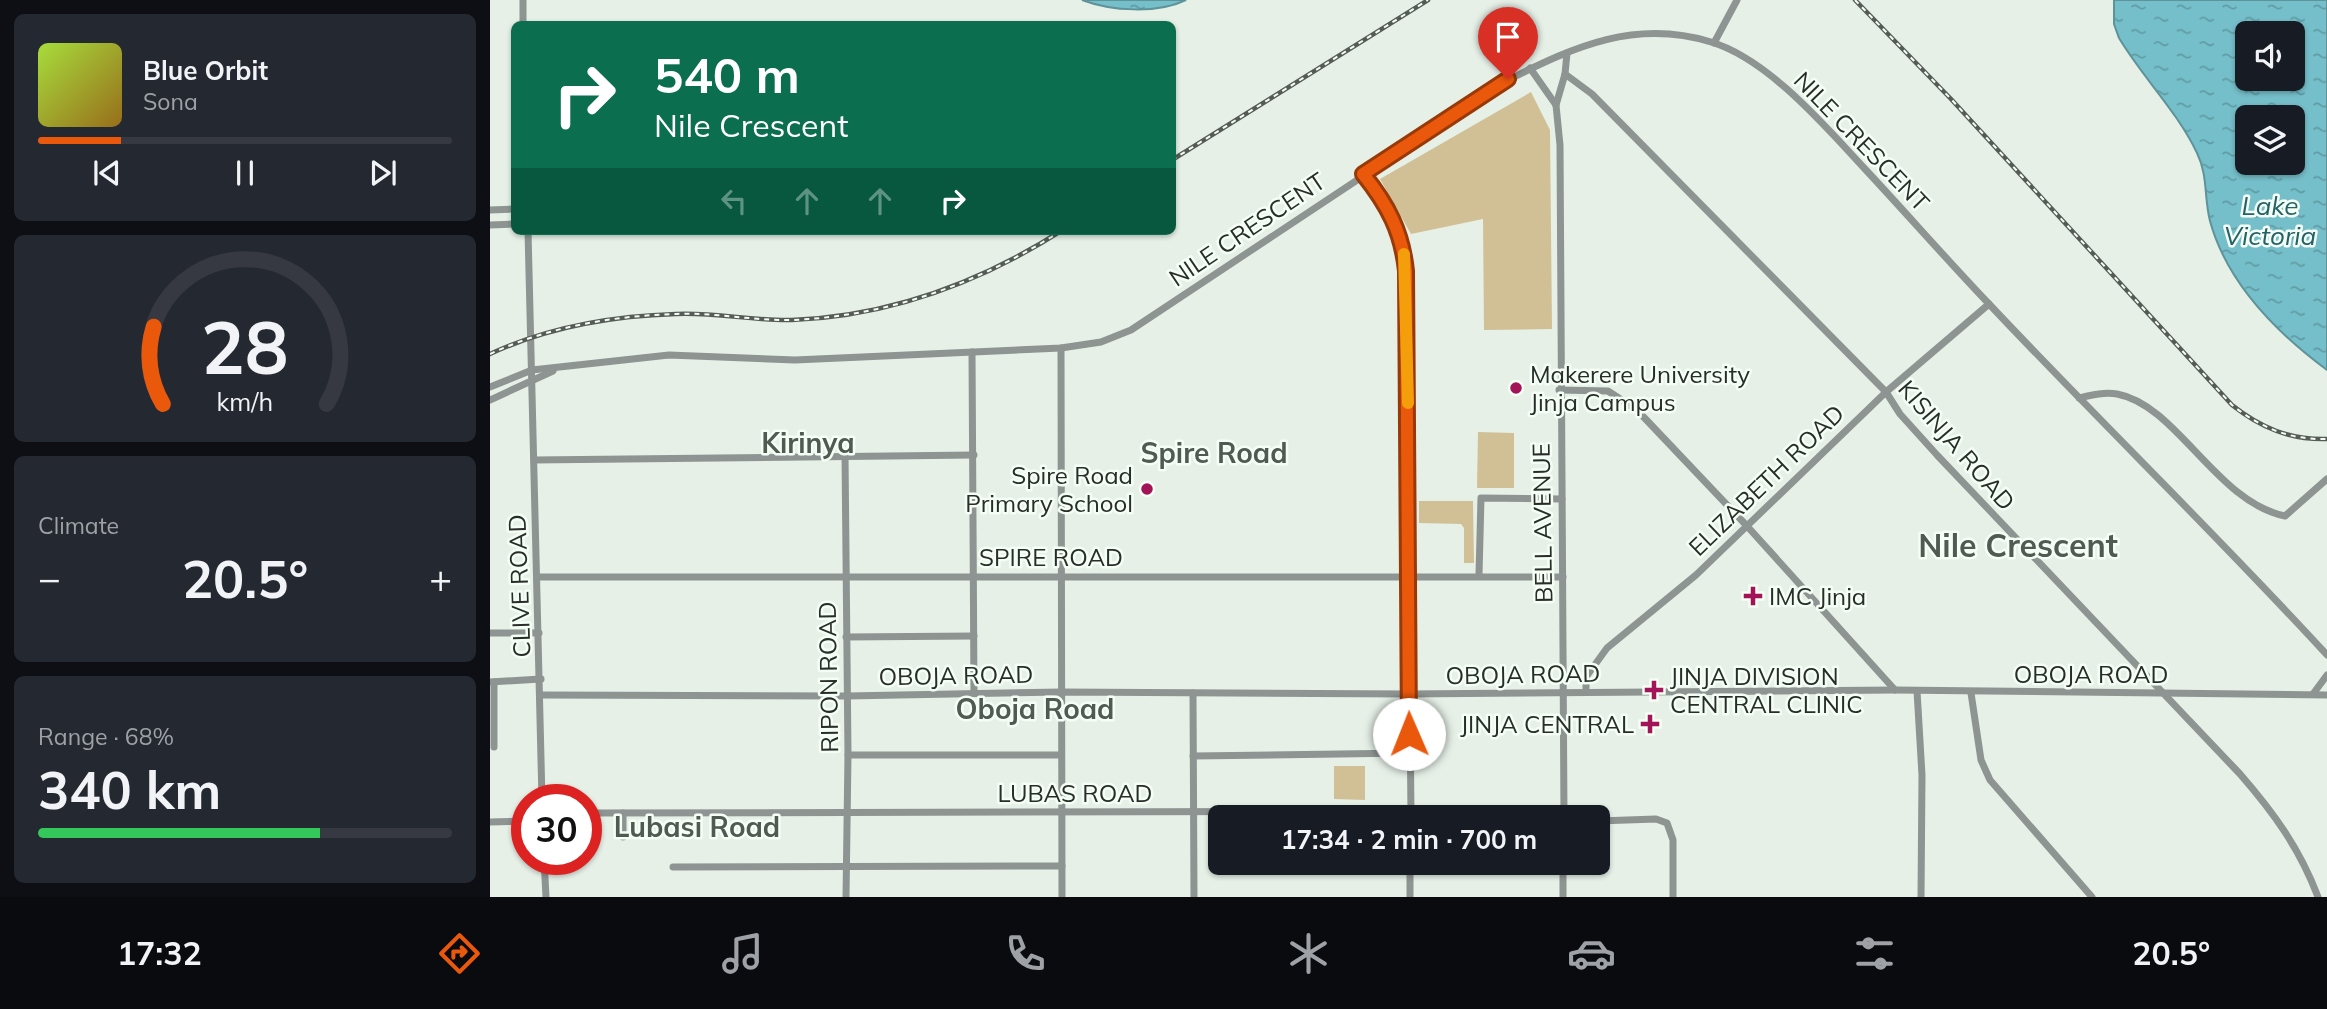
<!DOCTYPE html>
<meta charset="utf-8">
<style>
:root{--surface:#171b24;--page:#242831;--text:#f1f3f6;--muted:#9ea1a6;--line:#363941;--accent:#ea580c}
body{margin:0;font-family:Mulish,sans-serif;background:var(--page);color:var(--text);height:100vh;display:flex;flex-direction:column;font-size:26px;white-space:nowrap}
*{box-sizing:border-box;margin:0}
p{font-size:23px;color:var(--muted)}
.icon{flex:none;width:38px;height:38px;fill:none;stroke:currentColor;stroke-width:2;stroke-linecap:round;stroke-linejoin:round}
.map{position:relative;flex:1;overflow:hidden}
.details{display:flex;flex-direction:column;gap:14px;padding:14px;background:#0d0f14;width:490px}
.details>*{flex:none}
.hud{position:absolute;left:21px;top:21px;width:665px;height:214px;border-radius:10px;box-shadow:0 2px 5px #0004;background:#0b6e4f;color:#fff;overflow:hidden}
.tools{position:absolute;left:1745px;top:21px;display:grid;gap:14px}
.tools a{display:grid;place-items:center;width:70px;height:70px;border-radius:10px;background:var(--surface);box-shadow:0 2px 5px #0004;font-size:35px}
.speed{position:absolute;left:21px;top:784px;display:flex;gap:14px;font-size:35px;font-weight:700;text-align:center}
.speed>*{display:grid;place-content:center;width:91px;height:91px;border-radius:50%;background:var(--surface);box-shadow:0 2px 5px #0004;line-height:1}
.speed .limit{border:10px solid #d22;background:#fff;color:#111}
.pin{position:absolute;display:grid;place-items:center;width:60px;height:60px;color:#fff;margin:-72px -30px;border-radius:50% 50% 50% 0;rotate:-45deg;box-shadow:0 0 7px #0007}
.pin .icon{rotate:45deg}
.me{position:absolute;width:77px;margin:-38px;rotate:359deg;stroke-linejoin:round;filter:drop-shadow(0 0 5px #0008)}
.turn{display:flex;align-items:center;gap:24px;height:147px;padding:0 28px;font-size:32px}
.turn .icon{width:91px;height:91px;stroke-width:2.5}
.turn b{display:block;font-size:49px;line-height:60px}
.lanes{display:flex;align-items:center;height:66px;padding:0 28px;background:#0003;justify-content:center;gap:35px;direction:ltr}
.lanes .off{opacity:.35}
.big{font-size:52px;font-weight:700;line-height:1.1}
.details .widget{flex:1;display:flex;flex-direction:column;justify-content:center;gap:10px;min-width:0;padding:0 24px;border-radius:10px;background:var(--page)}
.details .dial{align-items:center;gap:0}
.dial svg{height:182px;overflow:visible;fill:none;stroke:var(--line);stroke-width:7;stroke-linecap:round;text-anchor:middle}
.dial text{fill:var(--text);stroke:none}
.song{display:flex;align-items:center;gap:21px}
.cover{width:84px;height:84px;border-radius:10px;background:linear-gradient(135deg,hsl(80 70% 55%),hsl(40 70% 35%))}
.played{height:7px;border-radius:4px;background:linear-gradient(90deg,var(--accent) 20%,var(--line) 20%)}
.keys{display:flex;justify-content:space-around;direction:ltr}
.heat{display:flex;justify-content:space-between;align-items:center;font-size:38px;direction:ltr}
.charge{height:10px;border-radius:5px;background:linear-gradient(90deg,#34c759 68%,var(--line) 0)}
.trip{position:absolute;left:718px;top:805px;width:402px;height:70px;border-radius:10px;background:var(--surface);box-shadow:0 2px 5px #0004;font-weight:700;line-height:70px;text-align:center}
.menu{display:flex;height:112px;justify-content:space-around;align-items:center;background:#090b0e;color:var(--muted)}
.menu .icon{width:49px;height:49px}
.menu .active{color:var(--accent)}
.menu b{font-size:32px;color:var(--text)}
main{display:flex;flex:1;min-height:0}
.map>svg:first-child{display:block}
.garden{fill:#d1c096}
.water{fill:url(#water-ripples);stroke:#5e939a;stroke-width:2;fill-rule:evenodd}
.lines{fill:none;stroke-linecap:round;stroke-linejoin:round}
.minor{stroke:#8e9492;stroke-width:7}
.rail-casing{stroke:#565b56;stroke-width:4.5}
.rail{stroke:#f4fef4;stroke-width:2;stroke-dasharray:5;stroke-linecap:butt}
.route-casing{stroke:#983908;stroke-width:18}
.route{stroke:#ea580c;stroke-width:12}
.slow{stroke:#f59e0b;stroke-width:12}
.poi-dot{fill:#a31358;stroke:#f4fef4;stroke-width:2.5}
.labels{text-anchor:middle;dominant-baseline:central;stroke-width:5;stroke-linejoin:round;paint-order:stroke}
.street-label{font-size:24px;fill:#292d29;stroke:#f4fef4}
.poi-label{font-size:24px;fill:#292d29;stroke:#f4fef4;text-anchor:start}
.water-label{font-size:26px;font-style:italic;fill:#24626a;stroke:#f4fef4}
.quarter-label{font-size:28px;font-weight:bold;fill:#515a52;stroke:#f4fef4}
.district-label{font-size:32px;font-weight:bold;fill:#515a52;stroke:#f4fef4}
</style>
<main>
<section class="details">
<div class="widget">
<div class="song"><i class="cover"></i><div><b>Blue Orbit</b><p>Sona</p></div></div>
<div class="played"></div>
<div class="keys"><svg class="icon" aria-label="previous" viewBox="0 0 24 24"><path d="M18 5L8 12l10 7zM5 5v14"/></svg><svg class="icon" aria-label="pause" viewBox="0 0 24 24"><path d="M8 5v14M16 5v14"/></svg><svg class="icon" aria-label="next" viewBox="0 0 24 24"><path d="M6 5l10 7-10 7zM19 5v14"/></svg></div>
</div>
<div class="widget dial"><svg viewBox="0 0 100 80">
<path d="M14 69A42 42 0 1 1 86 69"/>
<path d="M14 69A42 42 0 0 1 10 35" stroke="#ea580c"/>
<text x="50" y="56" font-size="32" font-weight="700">28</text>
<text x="50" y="72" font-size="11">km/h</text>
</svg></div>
<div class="widget"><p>Climate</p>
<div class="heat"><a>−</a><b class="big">20.5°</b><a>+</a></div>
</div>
<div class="widget"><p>Range · 68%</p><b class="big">340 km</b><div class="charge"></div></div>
</section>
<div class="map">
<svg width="1837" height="897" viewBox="0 0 1837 897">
<defs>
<pattern id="water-ripples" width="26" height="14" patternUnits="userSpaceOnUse" patternTransform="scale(1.75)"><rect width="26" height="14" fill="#75bfca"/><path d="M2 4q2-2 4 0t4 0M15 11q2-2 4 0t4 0" fill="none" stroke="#609ca4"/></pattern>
</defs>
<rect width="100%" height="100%" fill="#e6f0e7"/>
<g class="garden">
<path d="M1041,92L1060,130L1062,329L994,330L993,219L921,234L890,179Z"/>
<path d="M988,432L1024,433V488H987Z"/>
<path d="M929,501H983L984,563H974V528L971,524L929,523Z"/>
<path d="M844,766H875V800L844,799Z"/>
</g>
<g class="water">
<path d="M592,0H696C667,14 621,11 592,0Z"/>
<path d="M1624,0H1837V370C1787,333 1737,283 1720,221C1714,198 1718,175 1707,153C1687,111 1653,78 1629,38L1624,24ZM1757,33H1802V79H1757ZM1802,117V163H1757V117Z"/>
</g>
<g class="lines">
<g class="minor">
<path d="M33,24V0"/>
<path d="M1224,43L1247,0"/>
<path d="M1040,68L1066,105L1070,145L1074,817"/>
<path d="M1075,74L1102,94L1396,392L1410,414L1447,455L1750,774C1784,813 1810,849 1828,897"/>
<path d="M1066,105L1075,74L1077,53"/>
<path d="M873,174C898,205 912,232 916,271L921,817"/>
<path d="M0,210L24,209"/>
<path d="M0,225L24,224"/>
<path d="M38,231L52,800"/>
<path d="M571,348L572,897"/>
<path d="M482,352L484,693"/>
<path d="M0,387L42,370L179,355L305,360L571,348L611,342L641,330L1018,80C1085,46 1146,19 1221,42C1278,59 1335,126 1375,169C1417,214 1458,261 1500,305C1611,423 1728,536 1837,655"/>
<path d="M1069,390L1118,391L1147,410L1257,526L1405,690"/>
<path d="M1589,398C1602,395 1614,392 1627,394C1687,405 1726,502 1795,516L1837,479"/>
<path d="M0,400L63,371"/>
<path d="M355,455L358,755L356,897"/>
<path d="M44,460L484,455"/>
<path d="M989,575L991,498L1072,499"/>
<path d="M48,577H1073"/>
<path d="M0,633H49"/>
<path d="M356,637L484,636"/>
<path d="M0,682L51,679"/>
<path d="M4,682V747"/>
<path d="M1427,691L1432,775L1431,897"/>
<path d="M1096,692V677L1117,648L1206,575L1396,392L1499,304"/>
<path d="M703,693L704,897"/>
<path d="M1481,693L1491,760L1500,780L1602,897"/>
<path d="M1823,694L1837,675"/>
<path d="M52,695L357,696L571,692L918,694L1405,690L1837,695"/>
<path d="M358,755H571"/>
<path d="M703,756L919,753"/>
<path d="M96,813L1074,811"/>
<path d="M1108,821L1166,819L1177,823L1183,840V897"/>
<path d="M0,822L37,821"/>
<path d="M133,837V813"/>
<path d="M54,859L56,897"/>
<path d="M183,867L572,866"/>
<path d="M920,897V863"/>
<path d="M1073,897V863"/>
</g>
<g class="rail-casing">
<g id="rail">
<path d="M1365,0L1461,99L1742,405C1771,428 1800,440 1837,439"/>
<path d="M682,160L938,0"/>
<path d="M0,354C58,327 121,316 186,314C224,312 263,321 302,320C400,316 489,283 571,231"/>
</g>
</g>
<use href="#rail" class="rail"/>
</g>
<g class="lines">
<g class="route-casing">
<path id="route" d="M919,734L916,271C912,232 898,205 873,174L1018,79"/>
</g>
<use href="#route" class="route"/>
<path class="slow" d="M914,254L918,403"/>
</g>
<g class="poi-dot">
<circle cx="1026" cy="388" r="7"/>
<circle cx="657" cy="489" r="7"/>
<path d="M1259.5 585.5h7v7h7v7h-7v7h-7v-7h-7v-7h7z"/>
<path d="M1160.5 679.5h7v7h7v7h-7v7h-7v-7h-7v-7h7z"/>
<path d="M1156.5 713.5h7v7h7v7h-7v7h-7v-7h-7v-7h7z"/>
</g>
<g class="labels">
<g class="street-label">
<text transform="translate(1372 141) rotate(46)">NILE CRESCENT</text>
<text transform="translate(757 229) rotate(-34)">NILE CRESCENT</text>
<text transform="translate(1467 445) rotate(49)">KISINJA ROAD</text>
<text transform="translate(1276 480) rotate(-44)">ELIZABETH ROAD</text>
<text transform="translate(1052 523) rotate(-91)">BELL AVENUE</text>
<text x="561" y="557">SPIRE ROAD</text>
<text transform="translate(29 586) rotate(-92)">CLIVE ROAD</text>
<text transform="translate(1033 674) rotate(-1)">OBOJA ROAD</text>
<text x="1601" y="674">OBOJA ROAD</text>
<text transform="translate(466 675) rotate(-1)">OBOJA ROAD</text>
<text transform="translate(338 677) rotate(-91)">RIPON ROAD</text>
<text x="585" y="793">LUBAS ROAD</text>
</g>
<g class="poi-label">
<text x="1040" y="374">Makerere University<tspan x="1040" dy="28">Jinja Campus</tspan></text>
<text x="643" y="475" text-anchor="end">Spire Road<tspan x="643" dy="28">Primary School</tspan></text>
<text x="1279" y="596">IMC Jinja</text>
<text x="1180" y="676">JINJA DIVISION<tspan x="1180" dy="28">CENTRAL CLINIC</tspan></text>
<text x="1144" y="724" text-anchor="end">JINJA CENTRAL</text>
</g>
<g class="water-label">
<text x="1780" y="205">Lake<tspan x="1780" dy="30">Victoria</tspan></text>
</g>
<g class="quarter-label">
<text x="318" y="442">Kirinya</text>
<text x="724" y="452">Spire Road</text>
<text x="545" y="708">Oboja Road</text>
<text x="207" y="826">Lubasi Road</text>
</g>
<g class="district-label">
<text x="1528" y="545">Nile Crescent</text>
</g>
</g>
</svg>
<div class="tools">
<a><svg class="icon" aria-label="sound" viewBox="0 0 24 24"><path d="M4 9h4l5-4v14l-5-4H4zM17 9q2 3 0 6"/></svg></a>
<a><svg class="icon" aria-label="layers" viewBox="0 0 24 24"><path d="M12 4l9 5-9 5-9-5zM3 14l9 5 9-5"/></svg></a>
</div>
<div class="speed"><div class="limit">30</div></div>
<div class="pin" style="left:1018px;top:79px;background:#d93025"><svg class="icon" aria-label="arrive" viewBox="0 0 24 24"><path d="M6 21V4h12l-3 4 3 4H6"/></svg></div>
<svg class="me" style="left:919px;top:734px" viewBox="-20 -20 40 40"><circle r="19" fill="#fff"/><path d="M0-13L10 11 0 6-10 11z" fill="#ea580c"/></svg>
<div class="trip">17:34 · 2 min · 700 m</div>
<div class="hud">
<div class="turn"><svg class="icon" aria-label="right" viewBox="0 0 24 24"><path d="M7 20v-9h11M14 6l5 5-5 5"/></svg><div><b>540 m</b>Nile Crescent</div></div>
<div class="lanes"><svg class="icon off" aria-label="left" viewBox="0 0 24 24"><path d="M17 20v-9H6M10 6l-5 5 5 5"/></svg><svg class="icon off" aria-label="ahead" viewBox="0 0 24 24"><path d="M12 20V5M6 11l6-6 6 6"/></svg><svg class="icon off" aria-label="ahead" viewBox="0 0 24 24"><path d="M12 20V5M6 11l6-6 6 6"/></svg><svg class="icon" aria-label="right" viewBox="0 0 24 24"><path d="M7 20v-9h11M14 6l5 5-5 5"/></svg></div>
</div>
</div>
</main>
<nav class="menu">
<b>17:32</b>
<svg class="icon active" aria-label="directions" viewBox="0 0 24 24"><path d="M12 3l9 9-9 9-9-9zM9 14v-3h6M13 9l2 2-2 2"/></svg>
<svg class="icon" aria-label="music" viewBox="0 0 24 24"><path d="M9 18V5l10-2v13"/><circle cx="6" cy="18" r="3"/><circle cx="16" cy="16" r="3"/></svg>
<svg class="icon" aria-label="phone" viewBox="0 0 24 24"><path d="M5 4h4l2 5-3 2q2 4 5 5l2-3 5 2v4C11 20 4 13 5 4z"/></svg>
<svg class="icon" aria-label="climate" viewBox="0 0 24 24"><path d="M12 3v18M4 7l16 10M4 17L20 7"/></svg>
<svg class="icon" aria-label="car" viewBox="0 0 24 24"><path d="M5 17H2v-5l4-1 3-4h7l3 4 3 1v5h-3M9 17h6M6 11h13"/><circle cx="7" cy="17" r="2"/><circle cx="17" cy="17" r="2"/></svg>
<svg class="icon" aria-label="filters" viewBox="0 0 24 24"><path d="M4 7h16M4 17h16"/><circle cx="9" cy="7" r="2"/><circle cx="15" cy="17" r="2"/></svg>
<b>20.5°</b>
</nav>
